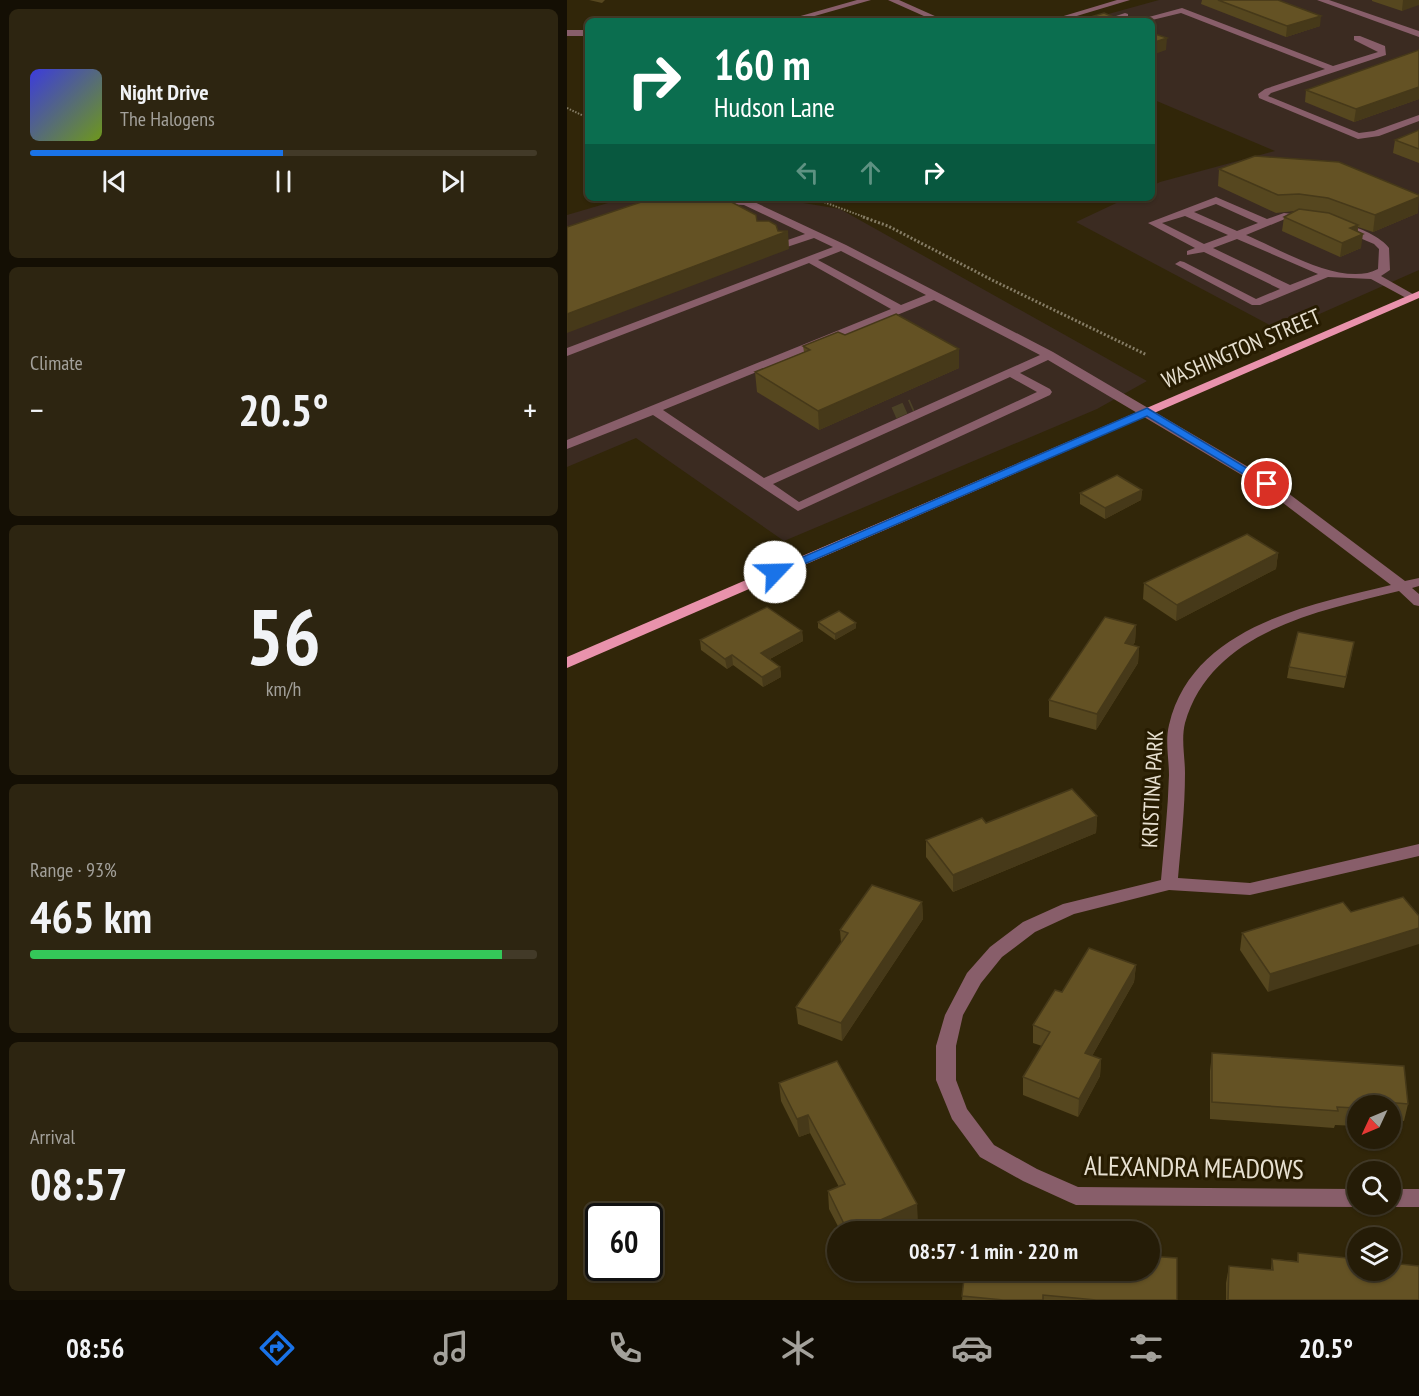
<!DOCTYPE html>
<meta charset="utf-8">
<style>
:root{--surface:#251c07;--page:#2d2511;--text:#f1f3f6;--muted:#a3a19b;--line:#423a28;--accent:#1a73e8}
body{margin:0;font-family:"PT Sans Narrow",sans-serif;background:var(--page);color:var(--text);height:100vh;display:flex;flex-direction:column;font-size:22px;white-space:nowrap}
*{box-sizing:border-box;margin:0}
p{font-size:20px;color:var(--muted)}
.icon{flex:none;width:33px;height:33px;fill:none;stroke:currentColor;stroke-width:2;stroke-linecap:round;stroke-linejoin:round}
.map{position:relative;flex:1;overflow:hidden}
.side{display:flex;flex-direction:column;gap:9px;padding:9px;background:#140f04;width:567px}
.side>*{flex:none}
.guide{position:absolute;left:18px;top:18px;width:570px;height:183px;border-radius:9px;box-shadow:0 2px 4px #0004,0 0 0 2px var(--line);background:#0b6e4f;color:#fff;overflow:hidden}
.needle{width:39px;rotate:226deg}
.controls{position:absolute;left:780px;top:1095px;display:grid;gap:12px}
.controls a{display:grid;place-items:center;width:54px;height:54px;border-radius:50%;background:var(--surface);box-shadow:0 2px 4px #0004,0 0 0 2px var(--line);font-size:30px}
.speed{position:absolute;left:18px;top:1203px;display:flex;gap:12px;font-size:30px;font-weight:700;text-align:center}
.speed>*{display:grid;place-content:center;width:78px;height:78px;border-radius:50%;background:var(--surface);box-shadow:0 2px 4px #0004,0 0 0 2px var(--line);line-height:1}
.speed .limit{border:3px solid #111;border-radius:9px;background:#fff;color:#111}
.pin{position:absolute;display:grid;place-items:center;width:51px;height:51px;color:#fff;margin:-26px;border:3px solid #fff;border-radius:50%;box-shadow:0 2px 6px #0007}
.me{position:absolute;width:66px;margin:-33px;rotate:66deg;stroke-linejoin:round;filter:drop-shadow(0 0 4px #0008)}
.turn{display:flex;align-items:center;gap:21px;height:126px;padding:0 30px;font-size:27px}
.turn .icon{width:78px;height:78px;stroke-width:2.5}
.turn b{display:block;font-size:42px;line-height:51px}
.lanes{display:flex;align-items:center;height:57px;padding:0 30px;background:#0003;justify-content:center;gap:30px;direction:ltr}
.lanes .off{opacity:.35}
.big{font-size:45px;font-weight:700;line-height:1.1}
.side .widget{flex:1;display:flex;flex-direction:column;justify-content:center;gap:9px;min-width:0;padding:0 21px;border-radius:9px;background:var(--page)}
.side .dial{align-items:center;gap:0}
.dial b{font-size:78px;line-height:1}
.song{display:flex;align-items:center;gap:18px}
.cover{width:72px;height:72px;border-radius:9px;background:linear-gradient(135deg,hsl(240 70% 55%),hsl(80 70% 35%))}
.played{height:6px;border-radius:3px;background:linear-gradient(90deg,var(--accent) 50%,var(--line) 50%)}
.keys{display:flex;justify-content:space-around;direction:ltr}
.heat{display:flex;justify-content:space-between;align-items:center;font-size:33px;direction:ltr}
.charge{height:9px;border-radius:4px;background:linear-gradient(90deg,#34c759 93%,var(--line) 0)}
.trip{position:absolute;left:260px;top:1221px;width:333px;height:60px;border-radius:30px;background:var(--surface);box-shadow:0 2px 4px #0004,0 0 0 2px var(--line);font-weight:700;line-height:60px;text-align:center}
.menu{display:flex;height:96px;justify-content:space-around;align-items:center;background:#0f0b03;color:var(--muted)}
.menu .icon{width:42px;height:42px}
.menu .on{color:var(--accent)}
.menu b{font-size:27px;color:var(--text)}
main{display:flex;flex:1;min-height:0}
.map>svg:first-child{display:block}
.commercial{fill:#3b2b21}
.lines{fill:none;stroke-linecap:round;stroke-linejoin:round}
.minor-tunnel{stroke:#4c4227;stroke-width:12;stroke-dasharray:12 6;stroke-linecap:butt}
.path-far1{stroke:#857c65;stroke-width:2;stroke-dasharray:1.5 1.5;stroke-linecap:butt}
.path{stroke:#857c65;stroke-width:3;stroke-dasharray:2 2;stroke-linecap:butt}
.minor{fill:#885e6a;fill-rule:evenodd}
.major{fill:#e992ac;fill-rule:evenodd}
.wall{fill:#56471f}
.shaded-wall{fill:#463919}
.building{fill:#645224;stroke:#463919;stroke-width:1.5}
.route{fill:#1a73e8;stroke:#114b97;stroke-width:1.5}
.labels{text-anchor:middle;dominant-baseline:central;stroke-width:6;stroke-linejoin:round;paint-order:stroke}
.street-label{font-size:22px;fill:#e7e0d0;stroke:#271c01}
.near-street-label{font-size:27px;fill:#e7e0d0;stroke:#271c01}
</style>
<main>
<section class="side">
<div class="widget">
<div class="song"><i class="cover"></i><div><b>Night Drive</b><p>The Halogens</p></div></div>
<div class="played"></div>
<div class="keys"><svg class="icon" aria-label="previous" viewBox="0 0 24 24"><path d="M18 5L8 12l10 7zM5 5v14"/></svg><svg class="icon" aria-label="pause" viewBox="0 0 24 24"><path d="M8 5v14M16 5v14"/></svg><svg class="icon" aria-label="next" viewBox="0 0 24 24"><path d="M6 5l10 7-10 7zM19 5v14"/></svg></div>
</div>
<div class="widget"><p>Climate</p>
<div class="heat"><a>−</a><b class="big">20.5°</b><a>+</a></div>
</div>
<div class="widget dial"><b>56</b><p>km/h</p></div>
<div class="widget"><p>Range · 93%</p><b class="big">465 km</b><div class="charge"></div></div>
<div class="widget"><p>Arrival</p><b class="big">08:57</b></div>
</section>
<div class="map">
<svg width="852" height="1300" viewBox="0 0 852 1300">
<rect width="100%" height="100%" fill="#312609"/>
<g class="commercial">
<path d="M592,0H852V270L714,331L509,222L560,198H585V186L593,182L708,151L585,99V21H516Z"/>
<path d="M58,198H206L273,209L580,381L530,409L217,541L69,438L0,467V215Z"/>
</g>
<g class="lines">
<path class="minor-tunnel" d="M327,413L345,405"/>
<g class="path-far1">
<path d="M0,108L21,118"/>
<path d="M246,198L300,218"/>
</g>
<path class="path" d="M296,217L321,226L427,281L580,355"/>
<g class="minor">
<path d="M290,0H304L230,21H216Z"/>
<path d="M321,0H332L379,21H368Z"/>
<path d="M550,0H563L493,21H480Z"/>
<path d="M750,0H762L852,31V37Z"/>
<path d="M615,8L766,66L811,52L787,40V36H793L818,46L819,55L704,93L701,96L792,133L807,131L852,115V121L812,136L791,139L692,98L691,94L698,89L758,69L614,13L581,21H567Z"/>
<path d="M558,13L561,14V18L534,21Z"/>
<rect x="0" y="30" width="21" height="6"/>
<path d="M649,197L700,219L717,213L742,216V220L718,219L679,235C713,249 776,288 811,269L812,249L807,244L774,230V226C788,224 814,237 822,248L823,270L814,276L851,297L849,299H841L804,279L761,277L693,305H685L608,264L613,261L617,262L689,299L713,289L637,252L620,255V251L628,248L581,223ZM649,204L691,223L670,231L627,212ZM618,216L661,235L637,244L595,223ZM670,239L751,274L723,285L646,248Z"/>
<path d="M142,198L183,200L279,245L486,352L705,481L838,581L852,578V586L845,588L852,594V606L847,605L832,591C752,611 644,631 618,723C614,739 618,757 618,773C618,808 614,844 611,878L683,883L852,844V856L683,895L602,890L507,914L468,932L435,957L414,983L396,1015L389,1046V1080L400,1109L427,1145L470,1169L511,1187L790,1189V1204H797L790,1207L509,1205L502,1202L456,1181L413,1157L385,1119L369,1080V1046L378,1015L400,973L423,947L456,922L496,904L594,880C597,845 601,810 602,775C602,759 598,741 602,725C625,627 741,605 824,585L695,487L481,360L453,373L483,389L485,392L483,395L231,511L86,415L0,449V440L324,309L242,263L0,356V348L266,247L247,238L220,247H212V243L238,234L177,205L138,203L137,201ZM274,251L359,295L334,305L251,260ZM367,300L473,355L197,478L96,410ZM443,377L470,392L232,502L206,484Z"/>
<path d="M824,1189H852V1207H824L817,1204H824Z"/>
</g>
<path class="major" d="M852,291V298L0,668V657Z"/>
</g>
<g class="wall">
<path d="M22,0H38L35,3Z"/>
<path d="M635,0H711L753,26L719,37L634,4Z"/>
<path d="M805,0H852L835,11L805,1Z"/>
<path d="M852,50V99L787,122L738,102L739,90Z"/>
<path d="M852,130V163L826,153L828,140Z"/>
<path d="M652,169L851,213L806,232L791,227V232L794,248L773,257L715,231L717,217L728,211L709,213L651,186Z"/>
<path d="M278,335L392,349V368L252,430L190,392L188,372L237,352L236,346Z"/>
<path d="M575,490L574,500L538,519L513,504V493Z"/>
<path d="M711,553L709,569L609,621L576,599L577,583Z"/>
<path d="M251,622L289,623V628L268,640L251,628Z"/>
<path d="M569,625L568,642L566,645L572,647L571,663L529,730L482,717V700Z"/>
<path d="M235,631L236,641L203,659L213,667L214,677L196,687L166,665L160,669L134,650L133,640Z"/>
<path d="M785,653L777,688L720,678L722,667Z"/>
<path d="M530,816L529,833L386,892L359,857V840L419,823Z"/>
<path d="M355,902L356,919L275,1041L231,1024L229,1007L274,943L273,930Z"/>
<path d="M784,912L701,992L673,950L675,933Z"/>
<path d="M569,965L567,982L525,1056L534,1059L533,1076L511,1117L456,1095V1077L475,1046L466,1043V1025L495,992Z"/>
<path d="M645,1053L841,1104L837,1121L824,1120V1106H790V1126L768,1125L767,1128L643,1119V1071Z"/>
<path d="M212,1083L351,1222L328,1232H274L262,1209L261,1191L272,1187L243,1133L232,1137L214,1101Z"/>
<path d="M731,1253L852,1300H659V1283L662,1266L704,1270L705,1259L730,1261Z"/>
<path d="M398,1270L610,1300H395Z"/>
</g>
<g class="shaded-wall">
<path d="M836,0H852V5L835,11Z"/>
<path d="M754,16L753,26L719,37L720,26Z"/>
<path d="M600,38L599,50L585,55V43Z"/>
<path d="M852,87V99L787,122L789,109Z"/>
<path d="M852,197L851,213L806,232L808,215Z"/>
<path d="M791,225L790,237L796,234L794,248L773,257L775,243L783,228Z"/>
<path d="M221,231L222,249L0,333V314Z"/>
<path d="M392,349V368L252,430L251,411Z"/>
<path d="M575,490L574,500L538,519V508Z"/>
<path d="M711,553L709,569L609,621L610,605Z"/>
<path d="M289,623V628L268,640V634Z"/>
<path d="M569,625L568,642L557,659L558,643Z"/>
<path d="M235,631L236,641L195,663L194,653Z"/>
<path d="M572,647L571,663L529,730L530,714Z"/>
<path d="M165,655L166,665L160,669L158,659Z"/>
<path d="M213,667L214,677L196,687L195,677Z"/>
<path d="M530,816L529,833L386,892V875Z"/>
<path d="M355,902L356,919L275,1041L274,1023Z"/>
<path d="M852,928V944L701,992L703,974Z"/>
<path d="M569,965L567,982L517,1070L518,1053Z"/>
<path d="M534,1059L533,1076L511,1117L512,1099Z"/>
<path d="M241,1115L243,1133L232,1137L230,1119Z"/>
<path d="M350,1204L351,1222L328,1232H286Z"/>
</g>
<g class="building">
<path d="M651,0H711L754,16L720,26Z"/>
<path d="M537,13L556,21H510Z"/>
<path d="M585,33L600,38L585,43Z"/>
<path d="M852,50V87L789,109L739,90Z"/>
<path d="M852,130V149L828,140Z"/>
<path d="M688,156L772,162L852,195V197L808,215L761,198L732,194L711,195L652,169Z"/>
<path d="M86,198H129L133,200L139,198H157L189,215L190,221H202L209,225L211,231H221L0,314V227Z"/>
<path d="M732,209L762,213L791,225L783,228L796,234L775,243L717,217Z"/>
<path d="M329,314L392,349L251,411L188,372L243,350L236,346L271,332L278,335Z"/>
<path d="M550,475L575,490L538,508L513,493Z"/>
<path d="M680,534L711,553L610,605L577,583Z"/>
<path d="M200,607L235,631L194,653L213,667L195,677L165,655L158,659L133,640Z"/>
<path d="M272,611L289,623L268,634L251,622Z"/>
<path d="M538,617L569,625L558,643L572,647L530,714L482,700Z"/>
<path d="M731,632L787,642L779,677L722,667Z"/>
<path d="M505,789L530,816L386,875L359,840L415,818L419,823Z"/>
<path d="M305,885L355,902L274,1023L229,1007L281,933L273,930Z"/>
<path d="M836,897L852,916V928L703,974L675,933L776,902L784,912Z"/>
<path d="M522,948L569,965L518,1053L534,1059L512,1099L456,1077L483,1032L466,1025L488,990L495,992Z"/>
<path d="M645,1053L837,1066L841,1104L795,1100V1106H790V1108L770,1107L771,1111L645,1102Z"/>
<path d="M270,1061L350,1204L286,1232H281L261,1191L278,1184L241,1115L230,1119L212,1083Z"/>
<path d="M731,1253L790,1259V1270H824V1263L852,1266V1300H661L662,1266L706,1270L705,1259L731,1262Z"/>
<path d="M582,1256L610,1258V1300H529L476,1295V1300H436L395,1296L398,1270H582Z"/>
</g>
<path class="route" d="M580,408L706,484L704,486H696L580,416L212,575H203L201,572Z"/>
<g class="labels">
<g class="street-label">
<text transform="translate(674 348) rotate(-23)">WASHINGTON STREET</text>
<text transform="translate(585 789) rotate(-87)">KRISTINA PARK</text>
</g>
<g class="near-street-label">
<text transform="translate(627 1167) rotate(1)">ALEXANDRA MEADOWS</text>
</g>
</g>
</svg>
<div class="controls">
<a><svg class="needle" viewBox="-14 -14 28 28"><path d="M0-13l5 13h-10z" fill="#e53935"/><path d="M0 13l5-13h-10z" fill="#a3a19b"/></svg></a>
<a><svg class="icon" aria-label="search" viewBox="0 0 24 24"><circle cx="10" cy="10" r="6"/><path d="M15 15l6 6"/></svg></a>
<a><svg class="icon" aria-label="layers" viewBox="0 0 24 24"><path d="M12 4l9 5-9 5-9-5zM3 14l9 5 9-5"/></svg></a>
</div>
<div class="speed"><div class="limit">60</div></div>
<div class="pin" style="left:700px;top:484px;background:#d93025"><svg class="icon" aria-label="arrive" viewBox="0 0 24 24"><path d="M6 21V4h12l-3 4 3 4H6"/></svg></div>
<svg class="me" style="left:208px;top:572px" viewBox="-20 -20 40 40"><circle r="19" fill="#fff"/><path d="M0-13L10 11 0 6-10 11z" fill="#1a73e8"/></svg>
<div class="trip">08:57 · 1 min · 220 m</div>
<div class="guide">
<div class="turn"><svg class="icon" aria-label="right" viewBox="0 0 24 24"><path d="M7 20v-9h11M14 6l5 5-5 5"/></svg><div><b>160 m</b>Hudson Lane</div></div>
<div class="lanes"><svg class="icon off" aria-label="left" viewBox="0 0 24 24"><path d="M17 20v-9H6M10 6l-5 5 5 5"/></svg><svg class="icon off" aria-label="ahead" viewBox="0 0 24 24"><path d="M12 20V5M6 11l6-6 6 6"/></svg><svg class="icon" aria-label="right" viewBox="0 0 24 24"><path d="M7 20v-9h11M14 6l5 5-5 5"/></svg></div>
</div>
</div>
</main>
<nav class="menu">
<b>08:56</b>
<svg class="icon on" aria-label="directions" viewBox="0 0 24 24"><path d="M12 3l9 9-9 9-9-9zM9 14v-3h6M13 9l2 2-2 2"/></svg>
<svg class="icon" aria-label="music" viewBox="0 0 24 24"><path d="M9 18V5l10-2v13"/><circle cx="6" cy="18" r="3"/><circle cx="16" cy="16" r="3"/></svg>
<svg class="icon" aria-label="phone" viewBox="0 0 24 24"><path d="M5 4h4l2 5-3 2q2 4 5 5l2-3 5 2v4C11 20 4 13 5 4z"/></svg>
<svg class="icon" aria-label="climate" viewBox="0 0 24 24"><path d="M12 3v18M4 7l16 10M4 17L20 7"/></svg>
<svg class="icon" aria-label="car" viewBox="0 0 24 24"><path d="M5 17H2v-5l4-1 3-4h7l3 4 3 1v5h-3M9 17h6M6 11h13"/><circle cx="7" cy="17" r="2"/><circle cx="17" cy="17" r="2"/></svg>
<svg class="icon" aria-label="filters" viewBox="0 0 24 24"><path d="M4 7h16M4 17h16"/><circle cx="9" cy="7" r="2"/><circle cx="15" cy="17" r="2"/></svg>
<b>20.5°</b>
</nav>
